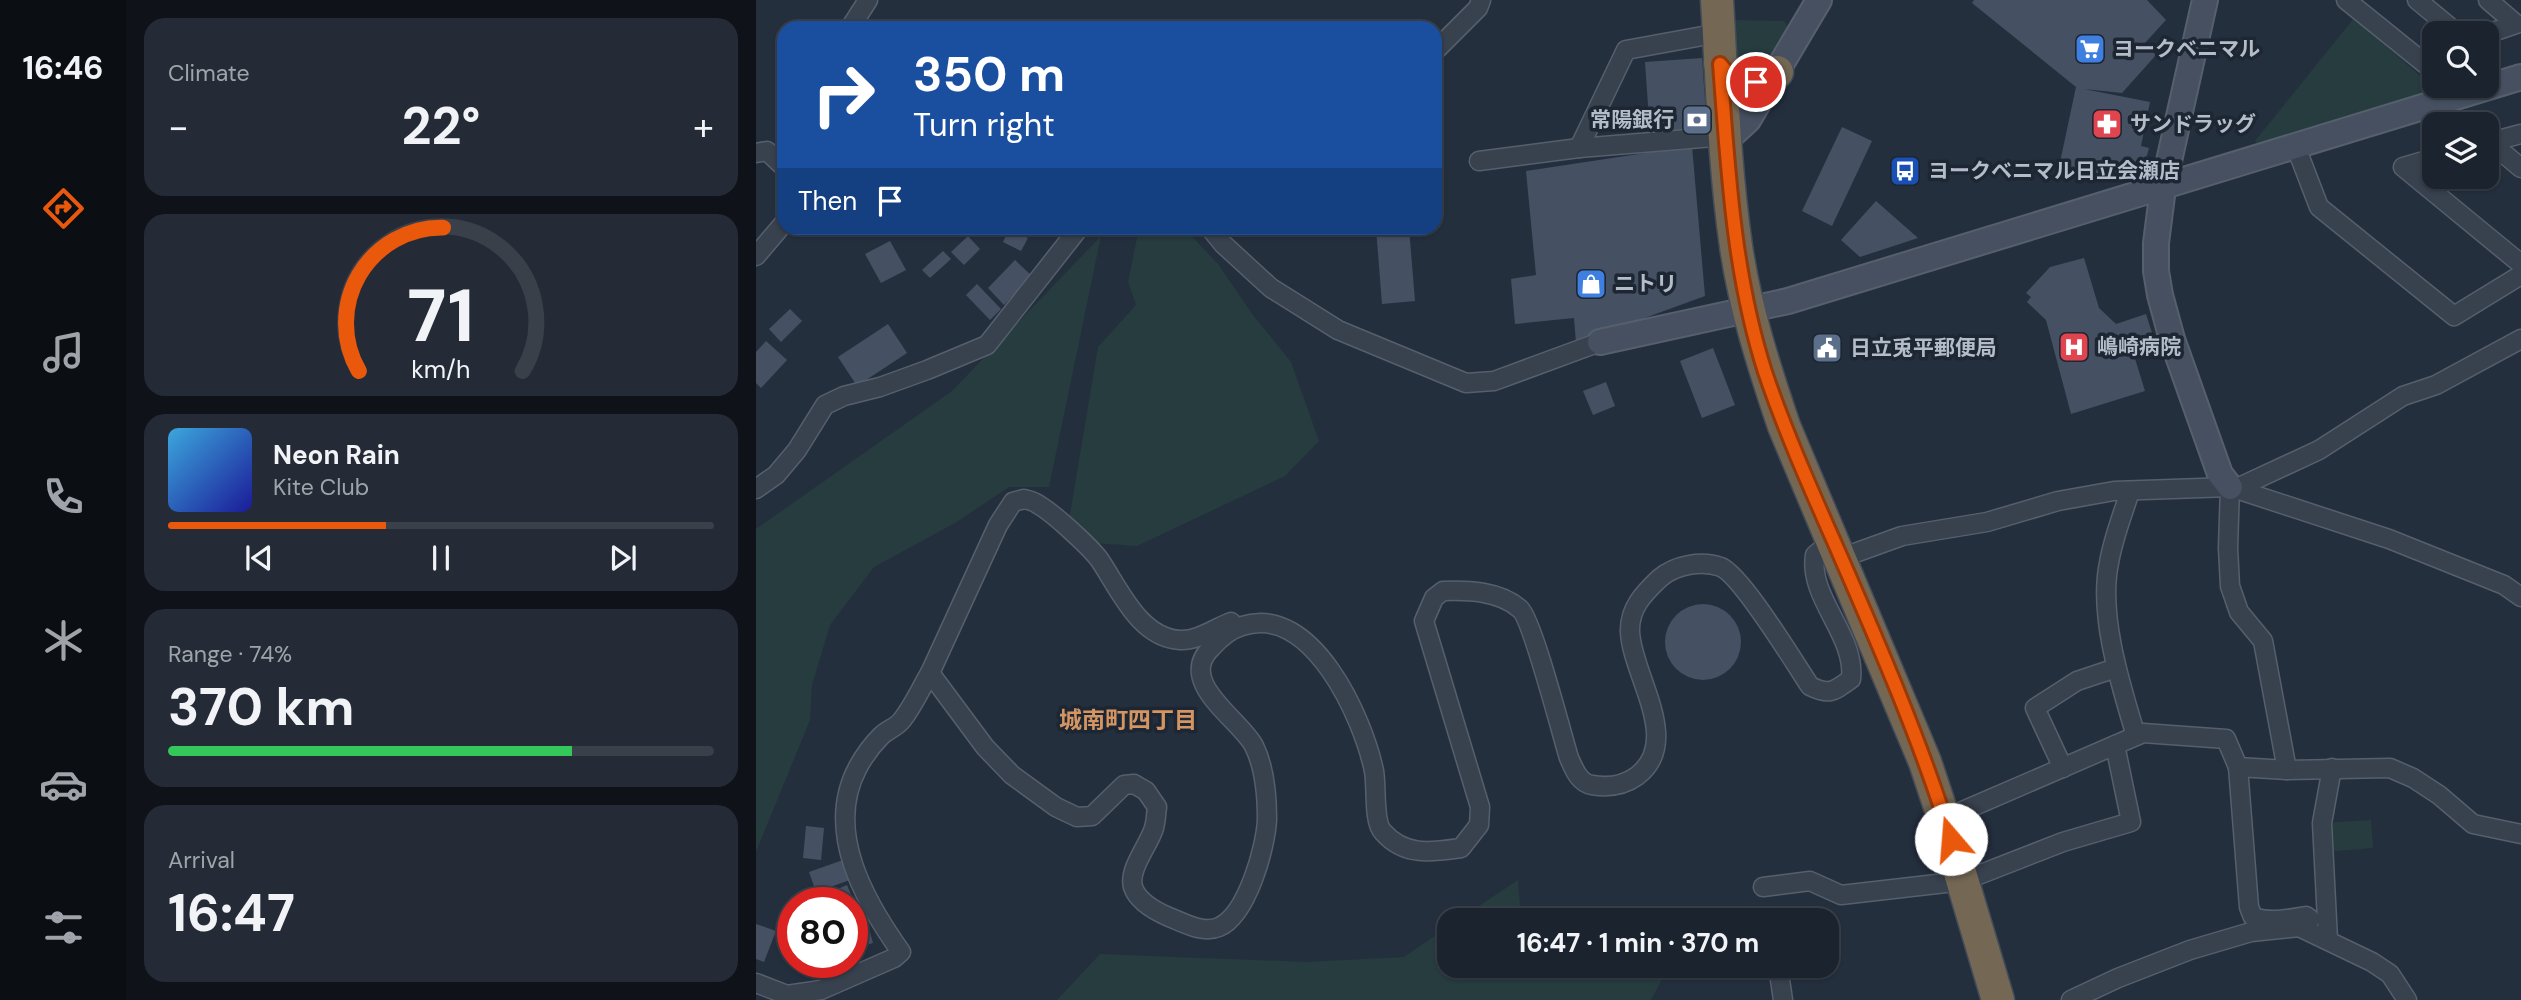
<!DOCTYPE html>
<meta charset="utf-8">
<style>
:root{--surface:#1b232e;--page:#242b36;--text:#f1f3f6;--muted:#a0a4aa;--line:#39404a;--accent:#ea580c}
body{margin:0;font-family:"DM Sans","Noto Sans JP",sans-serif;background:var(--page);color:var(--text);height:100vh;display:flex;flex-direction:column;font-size:26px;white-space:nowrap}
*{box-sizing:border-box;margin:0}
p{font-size:23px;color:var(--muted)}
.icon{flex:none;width:38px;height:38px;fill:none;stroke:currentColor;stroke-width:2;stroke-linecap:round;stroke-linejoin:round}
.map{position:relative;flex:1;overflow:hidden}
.drawer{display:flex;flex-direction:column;gap:18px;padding:18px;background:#0f1319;width:630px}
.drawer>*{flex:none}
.hud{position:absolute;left:21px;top:21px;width:665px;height:214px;border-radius:21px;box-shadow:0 2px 5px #0004,0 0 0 2px var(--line);background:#1a4fa0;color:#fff;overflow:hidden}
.buttons{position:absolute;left:1666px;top:21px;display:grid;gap:14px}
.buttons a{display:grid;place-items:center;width:77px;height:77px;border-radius:14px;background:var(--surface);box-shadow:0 2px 5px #0004,0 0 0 2px var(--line);font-size:35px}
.speed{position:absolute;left:21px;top:887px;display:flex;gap:14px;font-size:35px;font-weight:700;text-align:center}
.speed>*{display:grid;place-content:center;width:91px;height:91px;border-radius:50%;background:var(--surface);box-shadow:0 2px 5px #0004,0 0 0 2px var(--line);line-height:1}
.speed .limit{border:10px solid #d22;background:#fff;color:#111}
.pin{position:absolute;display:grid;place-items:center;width:60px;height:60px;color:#fff;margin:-30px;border:4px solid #fff;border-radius:50%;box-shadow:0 2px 7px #0007}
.me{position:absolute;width:77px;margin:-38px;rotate:342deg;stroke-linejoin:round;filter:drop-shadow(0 0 5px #0008)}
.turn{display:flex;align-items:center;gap:24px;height:147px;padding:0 21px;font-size:32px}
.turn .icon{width:91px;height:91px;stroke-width:2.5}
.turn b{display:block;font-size:49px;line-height:60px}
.then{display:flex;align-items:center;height:66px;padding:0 21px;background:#0003;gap:14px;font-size:26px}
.big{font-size:52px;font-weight:700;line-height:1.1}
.drawer .card{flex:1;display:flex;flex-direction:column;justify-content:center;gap:10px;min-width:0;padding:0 24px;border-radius:21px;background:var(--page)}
.drawer .dial{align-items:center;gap:0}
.dial svg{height:182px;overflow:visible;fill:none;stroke:var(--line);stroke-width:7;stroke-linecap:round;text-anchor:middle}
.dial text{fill:var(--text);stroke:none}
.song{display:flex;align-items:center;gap:21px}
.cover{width:84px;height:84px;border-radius:10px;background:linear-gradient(135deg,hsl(200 70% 55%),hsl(240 70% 35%))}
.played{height:7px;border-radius:4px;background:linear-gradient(90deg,var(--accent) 40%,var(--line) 40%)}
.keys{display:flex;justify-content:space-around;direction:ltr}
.heat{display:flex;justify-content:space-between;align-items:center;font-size:38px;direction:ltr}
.charge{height:10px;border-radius:5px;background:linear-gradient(90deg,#34c759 74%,var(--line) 0)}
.trip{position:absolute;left:681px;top:908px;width:402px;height:70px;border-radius:21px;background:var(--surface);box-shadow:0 2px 5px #0004,0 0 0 2px var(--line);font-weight:700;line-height:70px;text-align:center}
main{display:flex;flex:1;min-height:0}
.menu{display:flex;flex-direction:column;width:126px;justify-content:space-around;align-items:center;background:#0b0e12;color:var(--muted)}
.menu .icon{width:49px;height:49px}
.menu .active{color:var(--accent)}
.menu b{font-size:32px;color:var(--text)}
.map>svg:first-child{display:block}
.green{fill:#263c3f}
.building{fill:#455162}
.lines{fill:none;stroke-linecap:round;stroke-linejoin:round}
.street-casing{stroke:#565f6c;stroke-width:21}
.secondary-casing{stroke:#565f6c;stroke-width:28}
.highway-casing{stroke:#434c59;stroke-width:35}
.street{stroke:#38414e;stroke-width:18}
.secondary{stroke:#465061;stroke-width:24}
.highway{stroke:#746855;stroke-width:32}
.route-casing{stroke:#983908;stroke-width:18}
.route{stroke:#ea580c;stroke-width:12}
.labels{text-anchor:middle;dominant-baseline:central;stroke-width:7;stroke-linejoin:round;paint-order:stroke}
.poi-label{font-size:21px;font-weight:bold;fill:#b4bcc9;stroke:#1d2633;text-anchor:start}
.neighbourhood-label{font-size:23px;font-weight:bold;fill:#d59563;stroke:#1d2633}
</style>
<main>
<nav class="menu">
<b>16:46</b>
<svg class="icon active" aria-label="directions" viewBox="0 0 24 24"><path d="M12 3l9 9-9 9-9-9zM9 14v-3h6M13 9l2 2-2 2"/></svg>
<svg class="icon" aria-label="music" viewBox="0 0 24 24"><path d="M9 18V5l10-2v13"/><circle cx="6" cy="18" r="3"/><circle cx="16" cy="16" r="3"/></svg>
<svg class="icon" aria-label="phone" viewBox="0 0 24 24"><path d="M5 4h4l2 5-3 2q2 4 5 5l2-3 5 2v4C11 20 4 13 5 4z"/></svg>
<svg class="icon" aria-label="climate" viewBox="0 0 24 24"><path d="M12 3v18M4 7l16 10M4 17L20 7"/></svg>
<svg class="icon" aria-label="car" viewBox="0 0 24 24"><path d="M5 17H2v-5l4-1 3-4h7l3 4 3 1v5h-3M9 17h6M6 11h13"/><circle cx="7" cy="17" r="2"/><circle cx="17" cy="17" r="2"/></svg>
<svg class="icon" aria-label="filters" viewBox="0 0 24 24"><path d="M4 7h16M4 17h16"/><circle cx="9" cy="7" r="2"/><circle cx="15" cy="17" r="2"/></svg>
</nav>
<section class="drawer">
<div class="card"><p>Climate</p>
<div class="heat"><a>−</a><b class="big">22°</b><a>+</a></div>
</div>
<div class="card dial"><svg viewBox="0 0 100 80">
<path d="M14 69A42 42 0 1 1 86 69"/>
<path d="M14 69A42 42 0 0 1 51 6" stroke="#ea580c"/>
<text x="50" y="56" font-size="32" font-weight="700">71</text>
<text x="50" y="72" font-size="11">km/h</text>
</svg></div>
<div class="card">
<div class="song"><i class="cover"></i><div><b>Neon Rain</b><p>Kite Club</p></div></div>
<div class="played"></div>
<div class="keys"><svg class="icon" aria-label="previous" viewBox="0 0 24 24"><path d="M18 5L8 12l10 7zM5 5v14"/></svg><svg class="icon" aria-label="pause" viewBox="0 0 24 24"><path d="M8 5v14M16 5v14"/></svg><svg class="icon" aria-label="next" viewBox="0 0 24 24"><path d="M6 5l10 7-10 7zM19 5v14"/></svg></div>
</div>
<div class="card"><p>Range · 74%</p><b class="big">370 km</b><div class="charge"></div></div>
<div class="card"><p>Arrival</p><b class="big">16:47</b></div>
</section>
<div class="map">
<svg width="1765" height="1000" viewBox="0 0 1765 1000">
<rect width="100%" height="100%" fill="#242f3e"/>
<g class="green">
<path d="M1598,18L1670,81L1672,97L1507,148L1499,141Z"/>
<path d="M976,20L1028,21L1036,32L1015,68L977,64Z"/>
<path d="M383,228H428L462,264L497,315L535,362L563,441L529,476L381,546L338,543L313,520L342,347L380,305L372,282Z"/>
<path d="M345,236L293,487H253L199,523L118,567L74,625L56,685L54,720L0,852V529L196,391Z"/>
<path d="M1615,820L1617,848L1569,852L1566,823Z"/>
<path d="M762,880L765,920H702Z"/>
<path d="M693,926V966H913L895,1000H301L344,954L550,962L648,957Z"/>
</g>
<g class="building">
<path d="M1218,0H1391L1410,20L1388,44L1400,55L1366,93L1328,89L1394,102L1385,146L1393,148L1388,166L1368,178L1303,167L1320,87L1216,3Z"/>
<path d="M946,58L951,129L894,133L889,62Z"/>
<path d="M1086,127L1116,141L1076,226L1046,211Z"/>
<path d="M936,146L949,296L820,343L818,318L759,324L755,279L780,275L770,171Z"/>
<path d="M1120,201L1162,238L1104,257L1085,240Z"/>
<path d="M620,228H653L659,301L626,304Z"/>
<path d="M253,229L272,238L265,251L247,242Z"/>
<path d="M212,236L224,249L208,265L195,252Z"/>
<path d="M134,241L150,270L125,283L109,254Z"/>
<path d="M187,251L195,259L174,278L166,270Z"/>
<path d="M1328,258L1343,308L1360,324L1390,314L1396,333L1355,346L1358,358L1377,352L1389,391L1315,414L1290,320L1271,302L1275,297L1270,293L1294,267Z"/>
<path d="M259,260L276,276L248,305L232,288Z"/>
<path d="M221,284L245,309L234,320L210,295Z"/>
<path d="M34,309L46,321L25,342L13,329Z"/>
<path d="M132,324L151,353L101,386L82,357Z"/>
<path d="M10,341L31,360L5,388L0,383V352Z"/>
<path d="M957,348L979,405L946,418L924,361Z"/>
<path d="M850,382L859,406L837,415L827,391Z"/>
<circle cx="947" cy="642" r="38"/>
<path d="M50,826L68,828L65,860L47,858Z"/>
<path d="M87,860L94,880L60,892L53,872Z"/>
<path d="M91,885L100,907L96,908V903H63L61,898Z"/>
<path d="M0,924L20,931L8,962L0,959Z"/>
<path d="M112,925L117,943L96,949V930Z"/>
<path d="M41,962H71L72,967L43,974Z"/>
</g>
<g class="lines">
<g class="street-casing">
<g id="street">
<path d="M1590,0L1678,71"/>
<path d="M1661,0L1701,33"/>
<path d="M94,28L112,0"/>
<path d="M1731,34L1760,24L1732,0"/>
<path d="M679,51L722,8L725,0"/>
<path d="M1734,142L1765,168"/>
<path d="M1731,143L1765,134"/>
<path d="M1540,147L1563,207L1698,316L1765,275"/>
<path d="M823,148L870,50L963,33"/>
<path d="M0,153L11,151L28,167"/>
<path d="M1678,158L1647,167L1765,264"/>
<path d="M723,161L823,148L970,136"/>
<path d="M454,228L467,244L515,288L582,330L710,383L738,381L844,342"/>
<path d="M0,256L28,223"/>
<path d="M0,489L20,475L41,450L69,405L88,396L124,387L171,370L231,345L323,228"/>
<path d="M1479,489L1563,450L1647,396L1680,385L1765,339"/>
<path d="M1374,491C1367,514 1357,538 1353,563C1342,615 1365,686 1380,736"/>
<path d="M1085,558L1146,536L1231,522L1302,501L1358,491L1474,487L1633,539L1748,585L1765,597"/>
<path d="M174,673L242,525L257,502L268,499C273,500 279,502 283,505C297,513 333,546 343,559C363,588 383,638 424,640C442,641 459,628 475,622"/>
<path d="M1482,767L1493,907L1497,917C1514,923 1533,919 1550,916L1554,919L1553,921L1543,927"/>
<path d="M1307,768L1279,708L1321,681L1360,668"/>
<path d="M1531,770L1634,768L1657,778L1683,795L1717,824L1765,834"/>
<path d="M1188,819L1387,733L1470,739L1482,767L1531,770L1507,641L1483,612L1474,586L1472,548L1474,487"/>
<path d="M1007,887L1054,881L1085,895L1207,881L1307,842L1375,822L1359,745"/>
<path d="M1572,940L1566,823L1576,768"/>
<path d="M1022,966L1027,1000"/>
<path d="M0,983L31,995L65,990L138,958L145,952C108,900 68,830 102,767C108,756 116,745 125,736C131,730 141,727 146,720C157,706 165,688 174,673L229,747L256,775L300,807L321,817L336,816L368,785L378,784L390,791L401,807C400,814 400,821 398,828C393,845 372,869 377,887C382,902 399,911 413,917C428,923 447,934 463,927C491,915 510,847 511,819C511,795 509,768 498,746C484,719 419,682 456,647C464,638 475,629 486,626C556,603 607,718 618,771C621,786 617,822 627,832C649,857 676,852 705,848L723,825L724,807L668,621L678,598L687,591C712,590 744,591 764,609C776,619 806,735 813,758C818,769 823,783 836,785C853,788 867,786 881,776C927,741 876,676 874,632C873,608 888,593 904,578C919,565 946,560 965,567C986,576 1038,662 1054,686C1074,696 1078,691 1095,679C1100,635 1052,598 1059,555L1077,540"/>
<path d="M1315,1000L1362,978L1434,950L1495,932L1543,927L1616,962L1634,974L1651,1000"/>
</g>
</g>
<g class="secondary-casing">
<g id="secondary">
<path d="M1449,0L1407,188L1400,243V271L1404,295L1416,339L1464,474L1474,487"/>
<path d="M970,136L978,133L992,120L1063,0"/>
<path d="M844,342L1032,301L1765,77"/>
</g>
</g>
<g class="highway-casing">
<g id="highway">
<path d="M961,0C966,82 968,164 980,246C989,308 1008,367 1028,426L1169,762L1188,819L1242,1000"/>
<path d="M964,63C980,84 1000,85 1021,72"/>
</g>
</g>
<use href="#street" class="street"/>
<use href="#secondary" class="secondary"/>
<use href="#highway" class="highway"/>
</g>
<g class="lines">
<g class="route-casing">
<path id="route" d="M1000,82C984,81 974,77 964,64C972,168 977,272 1009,372C1030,434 1057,494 1083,553C1124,647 1165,742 1195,839"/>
</g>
<use href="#route" class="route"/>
</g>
<defs>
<g id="supermarket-square" transform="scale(1.575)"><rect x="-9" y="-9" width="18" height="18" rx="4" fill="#3f7fe0" stroke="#1d2633"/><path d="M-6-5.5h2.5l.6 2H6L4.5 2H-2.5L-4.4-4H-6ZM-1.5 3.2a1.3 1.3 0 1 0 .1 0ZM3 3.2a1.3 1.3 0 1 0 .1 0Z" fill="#fff"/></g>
<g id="bank-square" transform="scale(1.575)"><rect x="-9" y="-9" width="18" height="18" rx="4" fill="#5c6f8a" stroke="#1d2633"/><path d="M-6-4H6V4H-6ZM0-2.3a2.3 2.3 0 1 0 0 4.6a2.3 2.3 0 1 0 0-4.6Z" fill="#fff"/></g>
<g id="pharmacy-square" transform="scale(1.575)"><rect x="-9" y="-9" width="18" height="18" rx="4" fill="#e0444e" stroke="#1d2633"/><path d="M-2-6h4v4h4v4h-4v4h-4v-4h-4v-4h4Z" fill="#fff"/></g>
<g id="bus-square" transform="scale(1.575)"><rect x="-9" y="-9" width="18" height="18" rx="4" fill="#1a4fb4" stroke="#1d2633"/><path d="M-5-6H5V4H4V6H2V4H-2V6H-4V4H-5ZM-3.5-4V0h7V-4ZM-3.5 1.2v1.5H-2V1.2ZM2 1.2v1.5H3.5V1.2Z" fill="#fff"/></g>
<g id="shop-square" transform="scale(1.575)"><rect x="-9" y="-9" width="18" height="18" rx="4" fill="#3f7fe0" stroke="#1d2633"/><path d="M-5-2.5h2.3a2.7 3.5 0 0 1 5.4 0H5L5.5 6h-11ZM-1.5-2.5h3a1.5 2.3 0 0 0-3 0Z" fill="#fff"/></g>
<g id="hospital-square" transform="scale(1.575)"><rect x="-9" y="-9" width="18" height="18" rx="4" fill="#e0444e" stroke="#1d2633"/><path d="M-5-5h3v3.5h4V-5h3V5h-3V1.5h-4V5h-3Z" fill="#fff"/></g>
<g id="civic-square" transform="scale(1.575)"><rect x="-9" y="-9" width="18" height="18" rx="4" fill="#5c6f8a" stroke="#1d2633"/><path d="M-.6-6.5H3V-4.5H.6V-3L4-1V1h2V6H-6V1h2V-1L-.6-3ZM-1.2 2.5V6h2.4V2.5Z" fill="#fff"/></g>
</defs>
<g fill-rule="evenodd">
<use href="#supermarket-square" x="1334" y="49"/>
<use href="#bank-square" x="941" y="120"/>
<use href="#pharmacy-square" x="1351" y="124"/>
<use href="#bus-square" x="1149" y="171"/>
<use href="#shop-square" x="835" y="284"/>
<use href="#hospital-square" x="1318" y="347"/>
<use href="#civic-square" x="1071" y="348"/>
</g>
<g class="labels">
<g class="poi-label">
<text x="1357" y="49">ヨークベニマル</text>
<text x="918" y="120" text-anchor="end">常陽銀行</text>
<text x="1374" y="124">サンドラッグ</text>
<text x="1172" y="171">ヨークベニマル日立会瀬店</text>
<text x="858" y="284">ニトリ</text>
<text x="1341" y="347">嶋崎病院</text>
<text x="1094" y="348">日立兎平郵便局</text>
</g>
<g class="neighbourhood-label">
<text x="372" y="720">城南町四丁目</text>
</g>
</g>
</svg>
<div class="buttons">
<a><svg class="icon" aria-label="search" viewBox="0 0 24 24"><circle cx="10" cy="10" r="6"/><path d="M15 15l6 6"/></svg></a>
<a><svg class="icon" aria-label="layers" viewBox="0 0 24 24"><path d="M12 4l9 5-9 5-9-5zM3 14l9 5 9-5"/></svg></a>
</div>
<div class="speed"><div class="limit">80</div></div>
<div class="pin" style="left:1000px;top:82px;background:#d93025"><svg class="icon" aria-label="arrive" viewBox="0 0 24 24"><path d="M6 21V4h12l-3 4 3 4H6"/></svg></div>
<svg class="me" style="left:1195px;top:839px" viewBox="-20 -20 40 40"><circle r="19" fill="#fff"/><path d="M0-13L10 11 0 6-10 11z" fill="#ea580c"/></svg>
<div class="trip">16:47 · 1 min · 370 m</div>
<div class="hud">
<div class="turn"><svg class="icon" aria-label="right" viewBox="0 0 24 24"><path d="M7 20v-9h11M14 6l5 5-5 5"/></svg><div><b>350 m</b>Turn right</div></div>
<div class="then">Then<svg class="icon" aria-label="arrive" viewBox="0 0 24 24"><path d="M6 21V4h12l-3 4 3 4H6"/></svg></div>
</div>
</div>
</main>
